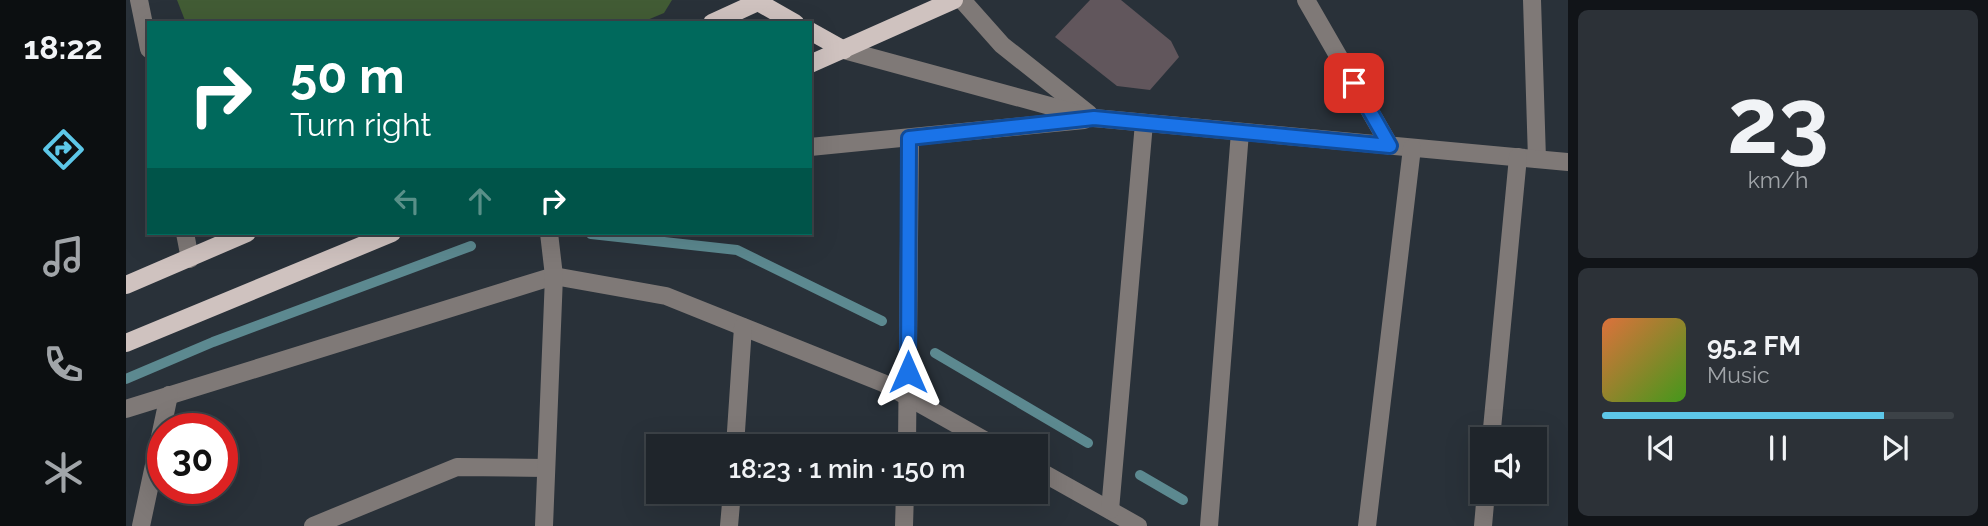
<!DOCTYPE html>
<meta charset="utf-8">
<style>
:root{--surface:#1f252b;--page:#2c3137;--text:#f1f3f6;--muted:#a1a5a9;--line:#3c4247;--accent:#5dc7e8}
body{margin:0;font-family:Raleway,sans-serif;background:var(--page);color:var(--text);height:100vh;display:flex;flex-direction:column;font-size:26px;white-space:nowrap}
*{box-sizing:border-box;margin:0}
p{font-size:23px;color:var(--muted)}
.icon{flex:none;width:38px;height:38px;fill:none;stroke:currentColor;stroke-width:2;stroke-linecap:round;stroke-linejoin:round}
.map{position:relative;flex:1;overflow:hidden}
.side{display:flex;flex-direction:column;gap:10px;padding:10px;background:#111418;width:420px}
.side>*{flex:none}
.hud{position:absolute;left:21px;top:21px;width:665px;height:214px;border-radius:0px;box-shadow:0 7px 28px #0002,0 0 0 2px var(--line);background:#00695c;color:#fff;overflow:hidden}
.controls{position:absolute;left:1344px;top:427px;display:grid;gap:14px}
.controls a{display:grid;place-items:center;width:77px;height:77px;border-radius:0px;background:var(--surface);box-shadow:0 7px 28px #0002,0 0 0 2px var(--line);font-size:35px}
.speed{position:absolute;left:21px;top:413px;display:flex;gap:14px;font-size:35px;font-weight:700;text-align:center}
.speed>*{display:grid;place-content:center;width:91px;height:91px;border-radius:50%;background:var(--surface);box-shadow:0 7px 28px #0002,0 0 0 2px var(--line);line-height:1}
.speed .limit{border:10px solid #d22;background:#fff;color:#111}
.pin{position:absolute;display:grid;place-items:center;width:60px;height:60px;color:#fff;margin:-30px;border-radius:14px;box-shadow:0 4px 10px #0006}
.me{position:absolute;width:77px;margin:-38px;rotate:0deg;stroke-linejoin:round;filter:drop-shadow(0 0 5px #0008)}
.turn{display:flex;align-items:center;gap:24px;height:147px;padding:0 28px;font-size:32px}
.turn .icon{width:91px;height:91px;stroke-width:2.5}
.turn b{display:block;font-size:49px;line-height:60px}
.lanes{display:flex;align-items:center;height:66px;padding:0 28px;background:#0003;justify-content:center;gap:35px;direction:ltr}
.lanes .off{opacity:.35}
.side .card{flex:1;display:flex;flex-direction:column;justify-content:center;gap:10px;min-width:0;padding:0 24px;border-radius:10px;background:var(--page)}
.side .dial{align-items:center;gap:0}
.dial b{font-size:91px;line-height:1}
.song{display:flex;align-items:center;gap:21px}
.cover{width:84px;height:84px;border-radius:10px;background:linear-gradient(135deg,hsl(20 70% 55%),hsl(100 70% 35%))}
.played{height:7px;border-radius:4px;background:linear-gradient(90deg,var(--accent) 80%,var(--line) 80%)}
.keys{display:flex;justify-content:space-around;direction:ltr}
.trip{position:absolute;left:520px;top:434px;width:402px;height:70px;border-radius:0px;background:var(--surface);box-shadow:0 7px 28px #0002,0 0 0 2px var(--line);font-weight:600;line-height:70px;text-align:center}
main{display:flex;flex:1;min-height:0}
.tabs{display:flex;flex-direction:column;width:126px;justify-content:space-around;align-items:center;background:#0c0f11;color:var(--muted)}
.tabs .icon{width:49px;height:49px}
.tabs .current{color:var(--accent)}
.tabs b{font-size:32px;color:var(--text)}
.map>svg:first-child{display:block}
.green{fill:#425c35}
.lines{fill:none;stroke-linecap:round;stroke-linejoin:round}
.stream{stroke:#5c8990;stroke-width:10}
.building{fill:#61565c}
.minor{stroke:#7f7977;stroke-width:18}
.major{stroke:#cfc2bf;stroke-width:18}
.route-casing{stroke:#114b97;stroke-width:18}
.route{stroke:#1a73e8;stroke-width:12}
</style>
<main>
<nav class="tabs">
<b>18:22</b>
<svg class="icon current" aria-label="directions" viewBox="0 0 24 24"><path d="M12 3l9 9-9 9-9-9zM9 14v-3h6M13 9l2 2-2 2"/></svg>
<svg class="icon" aria-label="music" viewBox="0 0 24 24"><path d="M9 18V5l10-2v13"/><circle cx="6" cy="18" r="3"/><circle cx="16" cy="16" r="3"/></svg>
<svg class="icon" aria-label="phone" viewBox="0 0 24 24"><path d="M5 4h4l2 5-3 2q2 4 5 5l2-3 5 2v4C11 20 4 13 5 4z"/></svg>
<svg class="icon" aria-label="climate" viewBox="0 0 24 24"><path d="M12 3v18M4 7l16 10M4 17L20 7"/></svg>
</nav>
<div class="map">
<svg width="1442" height="526" viewBox="0 0 1442 526">
<rect width="100%" height="100%" fill="#293139"/>
<path class="green" d="M51,0H546L538,13L514,23H60Z"/>
<g class="lines">
<g class="stream">
<path d="M465,234L611,250L756,321"/>
<path d="M809,353L962,443"/>
<path d="M0,379L87,342L345,246"/>
<path d="M1014,475L1057,500"/>
</g>
</g>
<path class="building" d="M964,0H995L1045,41L1053,57L1024,90L991,86L929,37Z"/>
<g class="lines">
<g class="minor">
<path d="M13,0L23,49"/>
<path d="M836,0L876,45L963,114"/>
<path d="M1180,0L1264,146"/>
<path d="M1406,0L1411,159"/>
<path d="M718,50L968,118L1442,162"/>
<path d="M684,147L958,120"/>
<path d="M59,233L64,259"/>
<path d="M0,409L428,276L540,296L757,383L869,446"/>
<path d="M1365,439L1392,157"/>
<path d="M609,446L617,327"/>
<path d="M781,446L784,138"/>
<path d="M910,469L1012,526"/>
<path d="M984,510L1018,123"/>
<path d="M15,526L43,395"/>
<path d="M187,526L331,467L420,468"/>
<path d="M418,526L428,276L423,233"/>
<path d="M603,526L606,492"/>
<path d="M778,526L779,492"/>
<path d="M1083,526L1114,132"/>
<path d="M1241,526L1286,148"/>
<path d="M1357,526L1360,492"/>
</g>
<g class="major">
<path d="M632,2L669,23"/>
<path d="M586,23L636,0"/>
<path d="M684,31L718,50"/>
<path d="M684,64L828,0"/>
<path d="M0,285L121,233"/>
<path d="M0,343L266,233"/>
</g>
</g>
<g class="lines">
<g class="route-casing">
<path id="route" d="M782,372L783,138L968,118L1264,146L1228,83"/>
</g>
<use href="#route" class="route"/>
</g>
</svg>
<div class="controls">
<a><svg class="icon" aria-label="sound" viewBox="0 0 24 24"><path d="M4 9h4l5-4v14l-5-4H4zM17 9q2 3 0 6"/></svg></a>
</div>
<div class="speed"><div class="limit">30</div></div>
<div class="pin" style="left:1228px;top:83px;background:#d93025"><svg class="icon" aria-label="arrive" viewBox="0 0 24 24"><path d="M6 21V4h12l-3 4 3 4H6"/></svg></div>
<svg class="me" style="left:782px;top:372px" viewBox="-20 -20 40 40"><path d="M0-17L14 15 0 8-14 15z" fill="#1a73e8" stroke="#fff" stroke-width="4"/></svg>
<div class="trip">18:23 · 1 min · 150 m</div>
<div class="hud">
<div class="turn"><svg class="icon" aria-label="right" viewBox="0 0 24 24"><path d="M7 20v-9h11M14 6l5 5-5 5"/></svg><div><b>50 m</b>Turn right</div></div>
<div class="lanes"><svg class="icon off" aria-label="left" viewBox="0 0 24 24"><path d="M17 20v-9H6M10 6l-5 5 5 5"/></svg><svg class="icon off" aria-label="ahead" viewBox="0 0 24 24"><path d="M12 20V5M6 11l6-6 6 6"/></svg><svg class="icon" aria-label="right" viewBox="0 0 24 24"><path d="M7 20v-9h11M14 6l5 5-5 5"/></svg></div>
</div>
</div>
<section class="side">
<div class="card dial"><b>23</b><p>km/h</p></div>
<div class="card">
<div class="song"><i class="cover"></i><div><b>95.2 FM</b><p>Music</p></div></div>
<div class="played"></div>
<div class="keys"><svg class="icon" aria-label="previous" viewBox="0 0 24 24"><path d="M18 5L8 12l10 7zM5 5v14"/></svg><svg class="icon" aria-label="pause" viewBox="0 0 24 24"><path d="M8 5v14M16 5v14"/></svg><svg class="icon" aria-label="next" viewBox="0 0 24 24"><path d="M6 5l10 7-10 7zM19 5v14"/></svg></div>
</div>
</section>
</main>
